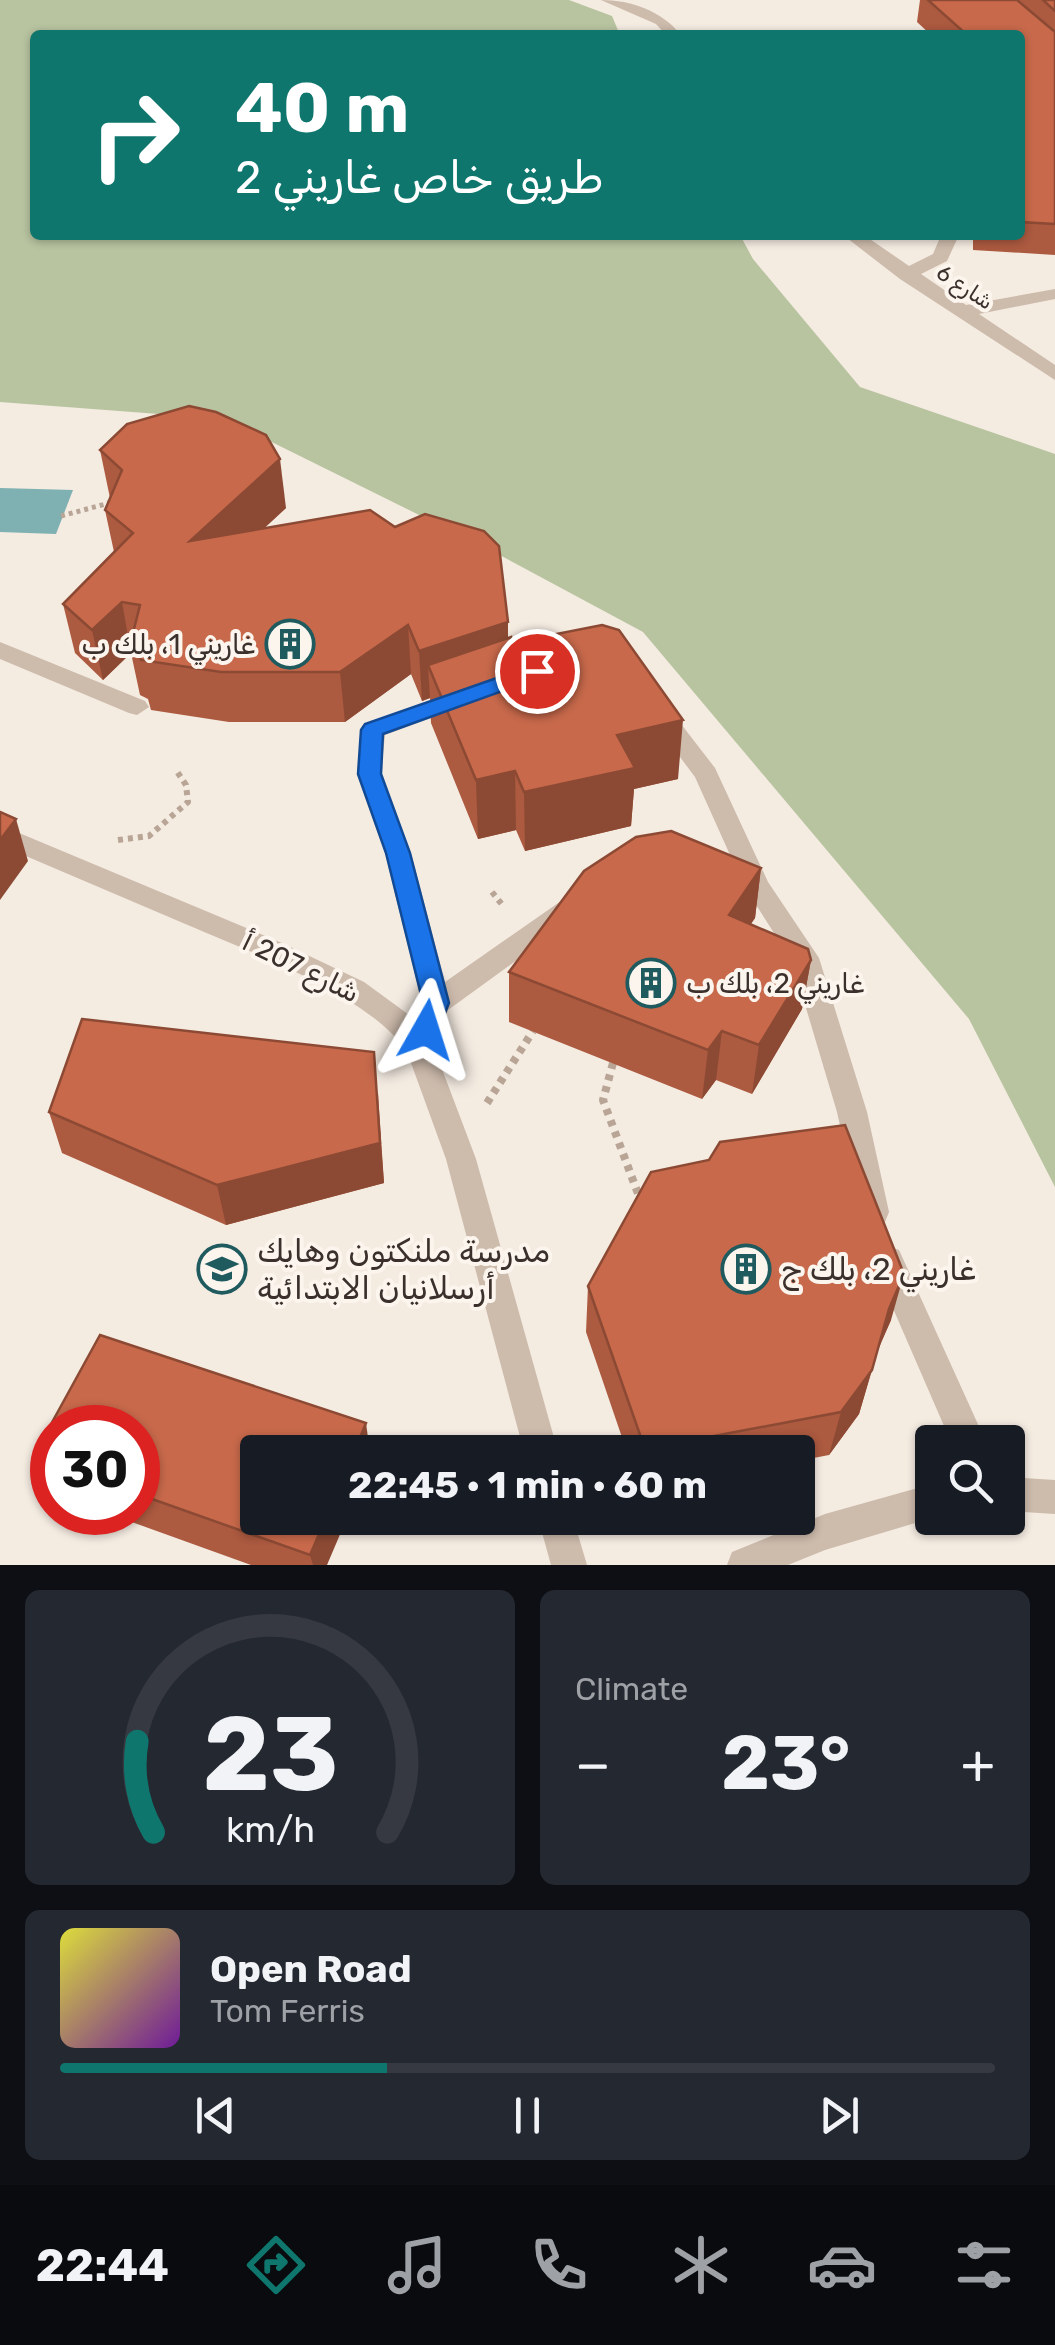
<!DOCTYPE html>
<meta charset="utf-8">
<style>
:root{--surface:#171b24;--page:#242831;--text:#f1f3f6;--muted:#9ea1a6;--line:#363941;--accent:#0f766e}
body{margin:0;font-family:Rubik,Cairo,sans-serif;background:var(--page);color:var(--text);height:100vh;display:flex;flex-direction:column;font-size:38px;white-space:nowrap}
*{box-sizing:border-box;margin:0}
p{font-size:32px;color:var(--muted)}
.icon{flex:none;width:55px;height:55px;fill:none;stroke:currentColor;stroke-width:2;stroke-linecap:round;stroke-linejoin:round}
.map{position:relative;height:1565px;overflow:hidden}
.side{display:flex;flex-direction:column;gap:25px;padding:25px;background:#0d0f14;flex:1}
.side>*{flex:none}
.top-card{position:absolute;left:30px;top:30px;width:995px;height:210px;border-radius:10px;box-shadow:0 2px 8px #0004;background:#0f766e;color:#fff;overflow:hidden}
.tools{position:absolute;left:915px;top:1425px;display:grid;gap:20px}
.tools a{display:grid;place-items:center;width:110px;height:110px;border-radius:10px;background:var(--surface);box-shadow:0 2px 8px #0004;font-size:50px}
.speed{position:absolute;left:30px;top:1405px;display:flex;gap:20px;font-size:50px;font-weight:700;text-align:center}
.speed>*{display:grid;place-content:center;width:130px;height:130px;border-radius:50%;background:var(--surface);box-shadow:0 2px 8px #0004;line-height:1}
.speed .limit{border:15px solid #d22;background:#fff;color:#111}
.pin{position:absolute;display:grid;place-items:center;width:85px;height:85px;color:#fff;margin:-42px;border:5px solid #fff;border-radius:50%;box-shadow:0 2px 10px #0007}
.me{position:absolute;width:110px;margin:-55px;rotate:6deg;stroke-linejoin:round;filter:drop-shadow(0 0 8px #0008)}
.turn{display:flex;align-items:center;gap:35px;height:210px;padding:0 40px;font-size:45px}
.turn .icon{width:130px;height:130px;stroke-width:2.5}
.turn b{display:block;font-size:70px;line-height:85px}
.big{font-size:75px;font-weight:700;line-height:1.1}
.side .card{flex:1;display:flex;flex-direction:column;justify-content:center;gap:15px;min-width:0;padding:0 35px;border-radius:15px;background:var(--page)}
.side .dial{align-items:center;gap:0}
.dial svg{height:260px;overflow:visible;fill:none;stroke:var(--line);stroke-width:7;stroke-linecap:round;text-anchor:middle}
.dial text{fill:var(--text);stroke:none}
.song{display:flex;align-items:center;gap:30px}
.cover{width:120px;height:120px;border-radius:15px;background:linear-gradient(135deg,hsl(60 70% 55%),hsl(280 70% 35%))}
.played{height:10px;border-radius:5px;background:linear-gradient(90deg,var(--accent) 35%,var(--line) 35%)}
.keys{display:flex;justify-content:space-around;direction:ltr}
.heat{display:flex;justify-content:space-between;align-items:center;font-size:55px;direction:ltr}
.side .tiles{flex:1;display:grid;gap:25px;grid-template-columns:1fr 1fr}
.card:last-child{grid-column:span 2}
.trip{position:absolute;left:240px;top:1435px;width:575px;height:100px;border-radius:10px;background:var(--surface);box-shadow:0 2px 8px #0004;font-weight:700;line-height:100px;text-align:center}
.dock{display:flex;height:160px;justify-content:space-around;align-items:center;background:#090b0e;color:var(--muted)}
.dock .icon{width:70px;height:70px}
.dock .current{color:var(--accent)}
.dock b{font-size:45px;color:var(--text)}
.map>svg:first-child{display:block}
.green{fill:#b8c4a0}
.water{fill:#7fb0b2}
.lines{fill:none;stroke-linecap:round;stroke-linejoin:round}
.path-far2{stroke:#b9a596;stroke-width:5;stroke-dasharray:4 4;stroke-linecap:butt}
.path-far1{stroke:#b9a596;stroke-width:6;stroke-dasharray:5 5;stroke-linecap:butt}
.path{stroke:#b9a596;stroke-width:8;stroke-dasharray:6 6;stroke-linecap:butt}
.minor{fill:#cdbbac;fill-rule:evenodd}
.tertiary{fill:#cdbbac;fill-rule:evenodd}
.wall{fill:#ac5a40}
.shaded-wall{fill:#8c4a34}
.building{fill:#c8694b;stroke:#8c4a34;stroke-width:2.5}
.route{fill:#1a73e8;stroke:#114b97;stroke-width:2.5}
.labels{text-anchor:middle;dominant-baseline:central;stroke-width:8;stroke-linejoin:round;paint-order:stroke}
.far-street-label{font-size:22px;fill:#3b302b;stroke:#fbf5ee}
.poi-label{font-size:28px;fill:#3b302b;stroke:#fbf5ee;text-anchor:end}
.street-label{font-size:28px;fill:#3b302b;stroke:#fbf5ee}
.near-poi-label{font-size:32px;fill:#3b302b;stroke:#fbf5ee;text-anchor:start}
</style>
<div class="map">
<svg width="1055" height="1565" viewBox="0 0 1055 1565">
<rect width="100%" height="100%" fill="#f4ebe1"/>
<path class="green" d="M0,0H569L612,16L620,35H35V235H740L753,259L860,387L1055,454V1187L969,1019L643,632L494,552L225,419L0,402Z"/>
<path class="water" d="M0,488L73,490L56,534L0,532Z"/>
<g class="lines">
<path class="path-far2" d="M61,516L113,502"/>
<g class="path-far1">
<path d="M118,840L149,836L188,802L186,785L176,770"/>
<path d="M492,892L504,907"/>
</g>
<g class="path">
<path d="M613,1063L603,1100L640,1199"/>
<path d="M487,1103L533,1031"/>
</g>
<g class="minor">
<path d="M601,0C631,0 662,11 681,35H666L656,24Z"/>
<path d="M843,235H864L909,266L933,254L941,235H959L947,261L921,274L966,305L1055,289V299L979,314L1055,365V380L900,279Z"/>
<path d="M0,642L145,701L149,707L137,715L129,713L0,659Z"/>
<path d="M463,689L471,691L475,697L471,703L385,735L381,774L411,853L445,982L561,901H579L583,908L579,915L448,1010L434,1048L476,1159L558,1452H524L446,1159L407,1052C369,994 247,951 183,923C122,897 61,871 0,845V825L282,943L364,982L416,1020L422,1003L385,853L357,774L361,730L364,724Z"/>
<path d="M662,709L671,711L715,768L768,882L819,958L867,1112L889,1212L885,1222L874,1226L863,1222L859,1212L837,1112L792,961L744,886L695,777L650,717Z"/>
<path d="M888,1246L899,1250L986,1442H951L872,1260L877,1250Z"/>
<path d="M538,1518H573L587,1565H551Z"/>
</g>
<g class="tertiary">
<path d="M1008,1477L1055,1480V1514L1008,1511Z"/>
<path d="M932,1484V1518L825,1550L788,1565H727L732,1552L825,1514Z"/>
</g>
</g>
<g class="wall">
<path d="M920,0H1055V255L973,250V235H1020V35H931L917,22Z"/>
<path d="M100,450L286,508L264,528L508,638L511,643L678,779L634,789L631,826L525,851L516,830L478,839L431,723L430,698L422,701L411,674L345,722H229L151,710L148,699L140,695L131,653L103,680L75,653L63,604L114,552L105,510L110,498Z"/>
<path d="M761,868L755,918L750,925L811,960L802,1009L752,1094L716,1080L702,1099L509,1022V972Z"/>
<path d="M378,1093L384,1183L226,1225L62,1153L49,1112Z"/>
<path d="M588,1286L891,1320L877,1352L859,1414L829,1455L798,1461V1452H627L586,1332Z"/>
<path d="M100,1335L327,1565H251L104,1512H138V1428H52V1494L48,1492L33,1457Z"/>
</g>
<g class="shaded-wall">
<path d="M280,459L286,508L198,590L190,541Z"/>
<path d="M122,602L131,653L103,680L92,630Z"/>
<path d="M508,622V672L428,665L430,698L422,701L419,651Z"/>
<path d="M408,625L411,674L345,722L340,672Z"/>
<path d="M683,720L678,779L634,789L631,826L525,851L524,792L617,735Z"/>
<path d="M515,771L516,830L478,839L476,780Z"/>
<path d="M16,819L28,861L0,900V840Z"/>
<path d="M761,868L755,918L723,965L729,915Z"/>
<path d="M811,960L802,1009L752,1094L759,1045Z"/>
<path d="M722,1031L716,1080L702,1099L708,1050Z"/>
<path d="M374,1052L384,1183L226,1225L217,1185Z"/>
<path d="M904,1274L891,1320L876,1354L889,1309Z"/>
<path d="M872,1370L859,1414L829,1455L841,1412Z"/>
<path d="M366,1423L370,1452H354Z"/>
<path d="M326,1518H347L327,1565H313L310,1555Z"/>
</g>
<g class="building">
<path d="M928,0H1017L1055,32V224L1020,222V35H967Z"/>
<path d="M1043,0H1055V11Z"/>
<path d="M189,406L216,412L266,435L280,459L190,541L370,510L395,527L425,514L484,531L499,546L508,622L419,651L408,625L340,672H221L141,660L138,649L130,645L140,605L122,602L92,630L63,604L133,533L105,510L122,470L100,450L127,424Z"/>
<path d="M602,625L619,630L683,720L617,735L635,768L524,792L515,771L476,780L428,665L511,637V643Z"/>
<path d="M0,812L16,819L0,840Z"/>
<path d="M671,831L761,868L729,915L808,949L811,960L759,1045L722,1031L708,1050L509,972L584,871L636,837Z"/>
<path d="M82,1019L374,1052L380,1143L217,1185L49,1112Z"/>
<path d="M845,1125L904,1274L889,1309L872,1370L841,1412L645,1449L588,1286L651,1172L709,1160L720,1142Z"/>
<path d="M100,1335L366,1423L354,1452H258V1518H326L310,1555L138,1494V1428H52V1464L33,1457Z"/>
</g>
<path class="route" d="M537,664L547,671L544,676L383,734L381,774L410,853L449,1003L435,1038L426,1041L416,1038L413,1030L423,1003L386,853L358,774L361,730L365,724Z"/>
<defs>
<g id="building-ring" transform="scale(2.5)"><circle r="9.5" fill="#fbf5ee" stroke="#1f5a5e" stroke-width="1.5"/><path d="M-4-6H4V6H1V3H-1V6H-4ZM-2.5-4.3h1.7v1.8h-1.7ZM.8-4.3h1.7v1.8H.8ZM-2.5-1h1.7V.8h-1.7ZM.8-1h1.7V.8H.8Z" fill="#1f5a5e"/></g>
<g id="school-ring" transform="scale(2.5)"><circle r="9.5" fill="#fbf5ee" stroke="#1f5a5e" stroke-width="1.5"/><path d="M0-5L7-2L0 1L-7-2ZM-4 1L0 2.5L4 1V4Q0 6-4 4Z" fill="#1f5a5e"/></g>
</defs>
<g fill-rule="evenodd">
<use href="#building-ring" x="290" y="644"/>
<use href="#building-ring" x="651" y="983"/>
<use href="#school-ring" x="222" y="1269"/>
<use href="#building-ring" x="746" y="1269"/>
</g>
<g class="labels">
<g class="far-street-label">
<text transform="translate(965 287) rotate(33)">شارع 6</text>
</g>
<g class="poi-label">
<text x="255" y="644">غاريني 1، بلك ب</text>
<text x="686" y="983" text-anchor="start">غاريني 2، بلك ب</text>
</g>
<g class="street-label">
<text transform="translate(301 967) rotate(26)">شارع 207 أ</text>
</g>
<g class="near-poi-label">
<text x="257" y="1251">مدرسة ملنكتون وهايك<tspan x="257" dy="37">أرسلانيان الابتدائية</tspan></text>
<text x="781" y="1269">غاريني 2، بلك ج</text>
</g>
</g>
</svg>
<div class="tools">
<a><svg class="icon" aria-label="search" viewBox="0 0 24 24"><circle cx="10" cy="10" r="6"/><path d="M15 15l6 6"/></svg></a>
</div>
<div class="speed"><div class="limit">30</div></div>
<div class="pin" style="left:537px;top:671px;background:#d93025"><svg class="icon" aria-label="arrive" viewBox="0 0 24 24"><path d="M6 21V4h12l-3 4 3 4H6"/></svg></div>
<svg class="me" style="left:426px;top:1030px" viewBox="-20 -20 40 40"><path d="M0-17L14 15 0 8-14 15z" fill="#1a73e8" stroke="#fff" stroke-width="4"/></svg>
<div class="trip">22:45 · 1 min · 60 m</div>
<div class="top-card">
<div class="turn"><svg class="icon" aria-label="right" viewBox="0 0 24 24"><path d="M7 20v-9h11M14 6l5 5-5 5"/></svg><div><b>40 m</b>طريق خاص غاريني 2</div></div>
</div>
</div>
<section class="side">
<div class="tiles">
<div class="card dial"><svg viewBox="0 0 100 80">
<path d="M14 69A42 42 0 1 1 86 69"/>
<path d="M14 69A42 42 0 0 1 9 41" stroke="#0f766e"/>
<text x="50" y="56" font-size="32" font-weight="700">23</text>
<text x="50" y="72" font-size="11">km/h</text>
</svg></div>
<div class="card"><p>Climate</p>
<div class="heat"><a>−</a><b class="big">23°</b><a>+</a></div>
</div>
<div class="card">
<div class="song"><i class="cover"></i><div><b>Open Road</b><p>Tom Ferris</p></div></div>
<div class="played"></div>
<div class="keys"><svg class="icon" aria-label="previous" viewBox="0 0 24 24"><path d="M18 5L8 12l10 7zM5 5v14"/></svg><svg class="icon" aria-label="pause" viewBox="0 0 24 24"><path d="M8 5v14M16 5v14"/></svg><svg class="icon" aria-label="next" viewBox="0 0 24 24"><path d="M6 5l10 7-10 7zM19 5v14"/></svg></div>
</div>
</div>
</section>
<nav class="dock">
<b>22:44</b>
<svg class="icon current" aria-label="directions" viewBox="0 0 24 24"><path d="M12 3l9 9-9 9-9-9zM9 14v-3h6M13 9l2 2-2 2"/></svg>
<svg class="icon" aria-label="music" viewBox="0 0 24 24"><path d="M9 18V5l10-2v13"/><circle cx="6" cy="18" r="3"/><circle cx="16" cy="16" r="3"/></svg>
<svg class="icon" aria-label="phone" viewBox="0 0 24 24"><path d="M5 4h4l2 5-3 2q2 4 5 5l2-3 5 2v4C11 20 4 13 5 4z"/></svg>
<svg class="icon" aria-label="climate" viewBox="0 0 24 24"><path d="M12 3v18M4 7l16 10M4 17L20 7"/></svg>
<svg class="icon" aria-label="car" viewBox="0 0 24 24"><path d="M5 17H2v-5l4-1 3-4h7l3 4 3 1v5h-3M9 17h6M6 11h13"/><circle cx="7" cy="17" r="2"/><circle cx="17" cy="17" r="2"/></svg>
<svg class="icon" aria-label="filters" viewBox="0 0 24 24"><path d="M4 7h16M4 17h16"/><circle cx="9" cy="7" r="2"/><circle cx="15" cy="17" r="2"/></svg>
</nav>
